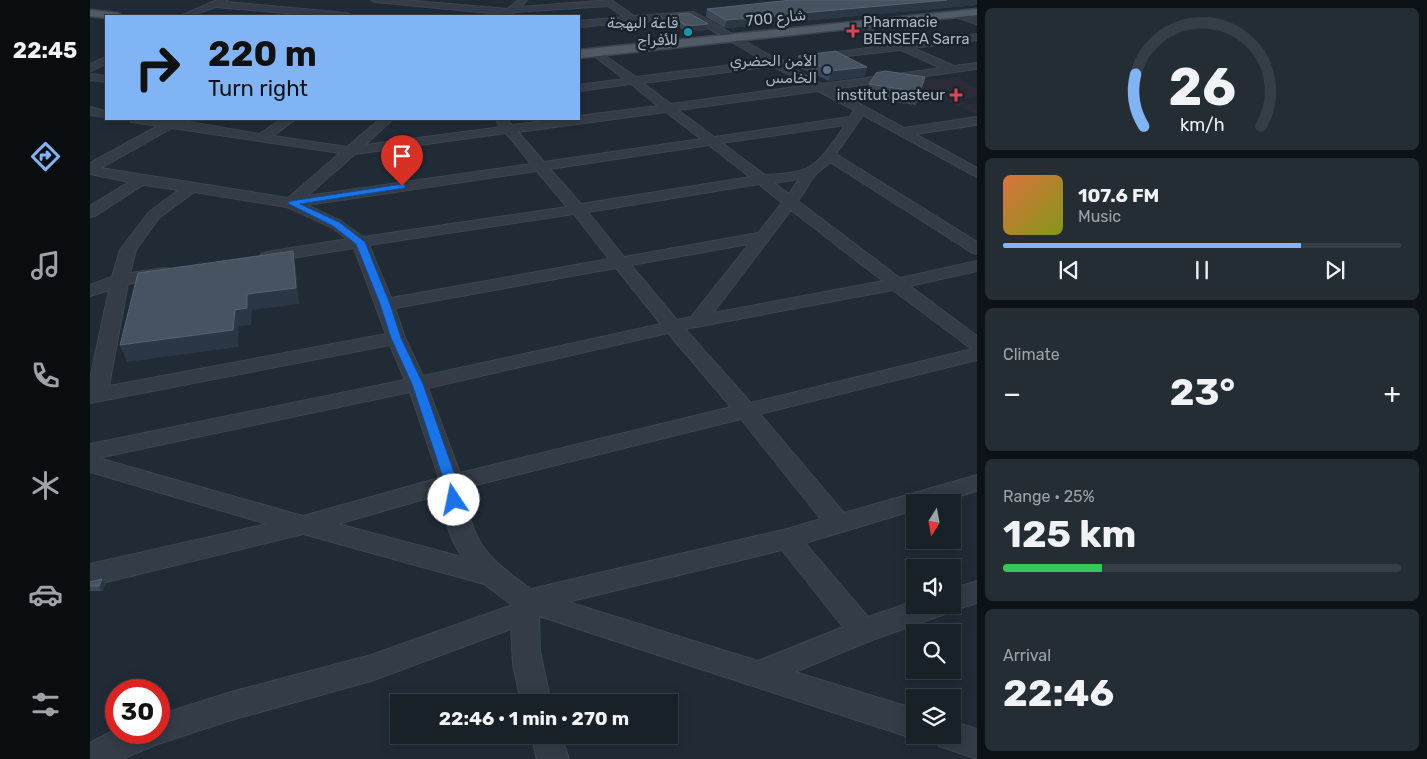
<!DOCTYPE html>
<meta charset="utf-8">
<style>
:root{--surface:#182028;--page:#252d34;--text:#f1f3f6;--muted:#9fa3a8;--line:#363e45;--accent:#81b4f5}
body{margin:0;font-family:Rubik,"Noto Naskh Arabic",sans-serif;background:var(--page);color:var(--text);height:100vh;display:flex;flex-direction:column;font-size:19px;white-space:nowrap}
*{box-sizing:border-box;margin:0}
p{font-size:16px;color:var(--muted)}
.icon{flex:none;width:28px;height:28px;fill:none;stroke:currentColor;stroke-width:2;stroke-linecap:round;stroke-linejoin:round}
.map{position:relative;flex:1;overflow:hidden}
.panel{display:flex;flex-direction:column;gap:8px;padding:8px;background:#0d1216;width:450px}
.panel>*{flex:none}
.top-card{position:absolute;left:15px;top:15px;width:475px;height:105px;border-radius:0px;box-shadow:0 2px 12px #0003,0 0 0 1px var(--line);background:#81b4f5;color:#111;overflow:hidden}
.needle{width:32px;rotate:191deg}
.tools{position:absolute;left:816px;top:494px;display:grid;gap:10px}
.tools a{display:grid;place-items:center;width:55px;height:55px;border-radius:0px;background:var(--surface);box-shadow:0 2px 12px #0003,0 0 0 1px var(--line);font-size:25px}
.speed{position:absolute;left:15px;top:679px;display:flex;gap:10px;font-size:25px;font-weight:700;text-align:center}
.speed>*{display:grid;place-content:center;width:65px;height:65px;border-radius:50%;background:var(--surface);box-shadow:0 2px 12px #0003,0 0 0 1px var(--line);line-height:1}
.speed .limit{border:8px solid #d22;background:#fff;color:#111}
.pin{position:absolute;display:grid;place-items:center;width:42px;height:42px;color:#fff;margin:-51px -21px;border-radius:50% 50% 50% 0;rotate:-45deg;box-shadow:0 0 5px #0007}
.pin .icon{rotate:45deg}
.me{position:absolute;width:55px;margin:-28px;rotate:349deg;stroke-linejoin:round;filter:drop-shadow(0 0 4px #0008)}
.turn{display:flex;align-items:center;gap:18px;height:105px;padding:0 20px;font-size:22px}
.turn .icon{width:65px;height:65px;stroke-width:2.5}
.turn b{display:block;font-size:35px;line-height:42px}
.big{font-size:38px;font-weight:700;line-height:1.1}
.panel .card{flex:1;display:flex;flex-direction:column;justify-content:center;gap:8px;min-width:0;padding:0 18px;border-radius:8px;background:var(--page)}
.panel .dial{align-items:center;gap:0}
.dial svg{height:130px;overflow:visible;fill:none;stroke:var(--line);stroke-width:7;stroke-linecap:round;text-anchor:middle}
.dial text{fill:var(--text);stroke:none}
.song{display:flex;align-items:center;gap:15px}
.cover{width:60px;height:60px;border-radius:8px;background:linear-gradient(135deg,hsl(20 70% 55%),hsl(70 70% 35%))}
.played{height:5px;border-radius:2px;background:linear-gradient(90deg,var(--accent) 75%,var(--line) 75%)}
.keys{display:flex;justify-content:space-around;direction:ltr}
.heat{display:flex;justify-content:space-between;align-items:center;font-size:28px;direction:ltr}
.charge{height:8px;border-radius:4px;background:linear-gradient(90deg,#34c759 25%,var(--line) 0)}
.trip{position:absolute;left:300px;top:694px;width:288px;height:50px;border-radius:0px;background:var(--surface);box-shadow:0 2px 12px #0003,0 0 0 1px var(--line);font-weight:700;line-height:50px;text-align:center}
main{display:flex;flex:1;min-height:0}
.dock{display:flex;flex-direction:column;width:90px;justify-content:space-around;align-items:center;background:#0a0d10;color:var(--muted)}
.dock .icon{width:35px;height:35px}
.dock .selected{color:var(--accent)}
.dock b{font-size:22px;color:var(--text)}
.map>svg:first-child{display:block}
.medical{fill:#2c2b38}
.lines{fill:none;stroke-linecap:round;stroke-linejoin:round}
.minor-casing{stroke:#3d4550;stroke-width:2}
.major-casing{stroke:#3d4550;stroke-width:3}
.minor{fill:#333c47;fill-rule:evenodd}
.major{fill:#515b67;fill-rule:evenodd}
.wall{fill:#3b4755}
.shaded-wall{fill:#2b3744}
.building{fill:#475361;stroke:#576370}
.route{fill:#1a73e8;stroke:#114b97}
.health-dot{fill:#e0444e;stroke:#19212b;stroke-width:2}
.culture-dot{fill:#0f9aa8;stroke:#19212b;stroke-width:2}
.service-dot{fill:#5c6f8a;stroke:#19212b;stroke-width:2}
.labels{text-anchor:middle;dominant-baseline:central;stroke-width:5;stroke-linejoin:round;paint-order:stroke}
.far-street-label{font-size:15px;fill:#adb7c3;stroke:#19212b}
.far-poi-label{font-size:15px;fill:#adb7c3;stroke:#19212b;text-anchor:end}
</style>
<main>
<nav class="dock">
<b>22:45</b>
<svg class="icon selected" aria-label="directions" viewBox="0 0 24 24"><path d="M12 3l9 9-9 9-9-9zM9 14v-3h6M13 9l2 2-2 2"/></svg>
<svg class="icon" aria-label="music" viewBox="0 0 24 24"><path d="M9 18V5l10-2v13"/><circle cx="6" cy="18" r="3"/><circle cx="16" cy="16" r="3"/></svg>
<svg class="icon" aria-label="phone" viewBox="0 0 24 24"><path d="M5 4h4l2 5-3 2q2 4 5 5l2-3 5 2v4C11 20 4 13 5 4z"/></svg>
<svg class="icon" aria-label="climate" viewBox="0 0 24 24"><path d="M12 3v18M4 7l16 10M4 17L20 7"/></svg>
<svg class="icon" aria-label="car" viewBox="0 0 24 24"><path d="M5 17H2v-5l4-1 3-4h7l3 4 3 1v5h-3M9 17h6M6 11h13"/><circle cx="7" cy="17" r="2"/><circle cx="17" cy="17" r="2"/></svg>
<svg class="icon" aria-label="filters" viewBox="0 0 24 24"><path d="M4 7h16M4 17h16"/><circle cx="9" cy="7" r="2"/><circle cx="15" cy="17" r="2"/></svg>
</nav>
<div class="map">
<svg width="887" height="759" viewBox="0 0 887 759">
<rect width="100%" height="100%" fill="#202b36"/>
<path class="medical" d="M864,77L880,83L876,84L887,88V97L870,100L878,104L887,103V115L819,83L852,78L861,80L857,78Z"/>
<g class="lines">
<g class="minor-casing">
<g id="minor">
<path d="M127,0H138L135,2L257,13L261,16H231L125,7L101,16H90Z"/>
<path d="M281,0H313L418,9L428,0H437L431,7L521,0L544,16L604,12L686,59L693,60V63L732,84L851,68L811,50L721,60V56L725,55L801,45L760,27V23H766L813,44L887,34V40L823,48L864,66L887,63V69L742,89L814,128L887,117V125L825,134L887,168V177L773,115L746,154L887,242V254L881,252L740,162L725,175L708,201L810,278L887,261V271L820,286L887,336V360L670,414L754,513L887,475V491L850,502H825V510L715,543L778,617L825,601V605H862V589L887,581V603L862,611L859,610L858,613L782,640L705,672L825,709V735H834L825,739L449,616L450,652L461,702H431L423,664L421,629L281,681L141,720L68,744L32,759H0V743L26,729V732H69V715L141,692L281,655L422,605L394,584L213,534L0,586V564L177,524L0,472V444L315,380L300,345L0,403V379L19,290L0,296V285L22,277L30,250L59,212L89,190L53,185L5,216L0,217V206L39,182L0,174V163L68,126L41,122L39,119H82L169,134L192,119H206L183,136L257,147L290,119H303L275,145L411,127L407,122L412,119H417L422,125L471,119H489V116L568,106L541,84L489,91V85L534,79L503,55V51L507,50L546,77L674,61L599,17L489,27V21L534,17L518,6L425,12L420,15L285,2ZM683,66L719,85L581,104L553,83ZM728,91L764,110L760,117L624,137L588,110ZM576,112L611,139L454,162L428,132ZM755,125C747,138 728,166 713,170C701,174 687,174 675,175L632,143ZM82,128L250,153L198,198L11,168ZM416,133L441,164L217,196L265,154ZM619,145L660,177L491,204L460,169ZM447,171L477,207L273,237L251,221L217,205ZM709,179L699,194L684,183ZM669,184L692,203L668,233L534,257L498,212ZM104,192L197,207L241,227L257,239L177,252L171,254L169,257L171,260L177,262L264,248L296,334L19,386L38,284L75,278L81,277L83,273L81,269L75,268L40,273L46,250L69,218ZM701,210L793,281L623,313ZM484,214L519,259L301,298L279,245ZM659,244L601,317L587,320L541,265ZM526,268L571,324L333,376L315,338L305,308ZM803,290L882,349L661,403L595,329ZM578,333L641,407L370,473L338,388ZM320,392L349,478L213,516L8,458ZM651,419L731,519L697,529L441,589C396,557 382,544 374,488ZM352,494C354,518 359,537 372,557L248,524ZM692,550L753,627L668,661L478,602Z"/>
<path d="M866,11L887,18V24L863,16V12Z"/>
<path d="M16,57V64L0,71V64Z"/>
<path d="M0,74L16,76V82L0,80Z"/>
<path d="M0,107L16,111V117L0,115Z"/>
<path d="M862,721L887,729V759L849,746L845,735H862Z"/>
<path d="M441,735H471L479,759H447Z"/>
</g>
</g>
<g class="major-casing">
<g id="major">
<path d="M887,9V15L489,58V50Z"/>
<path d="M0,10L28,13L33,16H16V18L0,16Z"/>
</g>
</g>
<use href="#minor" class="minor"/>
<use href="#major" class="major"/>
</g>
<g class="wall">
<path d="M887,0V5L700,22V23L635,28L616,17L617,9Z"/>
<path d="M580,15L617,30L596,32L580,21Z"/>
<path d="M708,56L777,67L775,76L739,81L706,66Z"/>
<path d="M779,84L831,90L826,105L776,98Z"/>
<path d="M12,579L15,584L12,591H0V582Z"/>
</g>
<g class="shaded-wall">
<path d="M857,0H887V5L700,22V23L635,28L636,20Z"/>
<path d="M618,24L617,30L596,32V26Z"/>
<path d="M777,67L775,76L739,81L741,71Z"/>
<path d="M203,251L206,267L209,304L162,310L161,325L149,326L148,347L37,362L30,345L157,294Z"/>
<path d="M12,579L15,584L12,591L9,586Z"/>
</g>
<g class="building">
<path d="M701,0H857L700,14L702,15L636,20L617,9Z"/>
<path d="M599,13L618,24L596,26L580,15Z"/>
<path d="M745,51L777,67L741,71L708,56Z"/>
<path d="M795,71L835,77L830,92L779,84L786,73Z"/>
<path d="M203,251L206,288L157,294V308L145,310L143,330L30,345L48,273Z"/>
<path d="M12,579L9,586H0V582Z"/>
</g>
<path class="route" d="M312,184H315V188L210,204L249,222L275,242L300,304L311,338L333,384L368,484L371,500L369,504H359L355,484L322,384L301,338L290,304L266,244L243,226L197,203L201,201Z"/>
<g class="health-dot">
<path d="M760.5 23.5h5v5h5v5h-5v5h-5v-5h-5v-5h5z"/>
<path d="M863.5 87.5h5v5h5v5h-5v5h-5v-5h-5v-5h5z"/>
</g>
<circle class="culture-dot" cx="598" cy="32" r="5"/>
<circle class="service-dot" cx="737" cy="70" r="5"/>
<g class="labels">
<g class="far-street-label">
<text transform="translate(686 18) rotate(-6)">شارع 700</text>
</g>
<g class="far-poi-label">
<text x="773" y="22" text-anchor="start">Pharmacie<tspan x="773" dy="17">BENSEFA Sarra</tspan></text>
<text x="588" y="23">قاعة البهجة<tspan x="588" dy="17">للأفراح</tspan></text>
<text x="727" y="61">الأمن الحضري<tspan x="727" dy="17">الخامس</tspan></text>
<text x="855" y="95">institut pasteur</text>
</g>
</g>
</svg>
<div class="tools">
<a><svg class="needle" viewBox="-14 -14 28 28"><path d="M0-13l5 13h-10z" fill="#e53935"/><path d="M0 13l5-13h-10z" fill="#9fa3a8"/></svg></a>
<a><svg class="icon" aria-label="sound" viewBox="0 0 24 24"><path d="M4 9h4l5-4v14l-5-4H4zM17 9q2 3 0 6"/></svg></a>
<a><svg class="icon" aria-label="search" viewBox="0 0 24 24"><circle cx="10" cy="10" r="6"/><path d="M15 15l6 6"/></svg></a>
<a><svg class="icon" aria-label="layers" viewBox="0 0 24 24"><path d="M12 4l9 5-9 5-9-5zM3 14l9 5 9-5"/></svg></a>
</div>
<div class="speed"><div class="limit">30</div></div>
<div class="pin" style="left:312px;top:186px;background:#d93025"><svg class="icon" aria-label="arrive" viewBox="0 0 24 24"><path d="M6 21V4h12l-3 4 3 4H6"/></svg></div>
<svg class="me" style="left:364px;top:500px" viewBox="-20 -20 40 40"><circle r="19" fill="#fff"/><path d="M0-13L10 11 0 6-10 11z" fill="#1a73e8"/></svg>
<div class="trip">22:46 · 1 min · 270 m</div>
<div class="top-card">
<div class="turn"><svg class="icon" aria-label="right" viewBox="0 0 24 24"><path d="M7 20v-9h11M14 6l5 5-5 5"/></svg><div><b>220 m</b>Turn right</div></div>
</div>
</div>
<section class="panel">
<div class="card dial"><svg viewBox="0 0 100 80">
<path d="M14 69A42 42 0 1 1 86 69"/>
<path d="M14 69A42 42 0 0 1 9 37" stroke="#81b4f5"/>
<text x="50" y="56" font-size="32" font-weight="700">26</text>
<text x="50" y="72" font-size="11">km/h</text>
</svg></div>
<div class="card">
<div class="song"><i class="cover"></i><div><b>107.6 FM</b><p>Music</p></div></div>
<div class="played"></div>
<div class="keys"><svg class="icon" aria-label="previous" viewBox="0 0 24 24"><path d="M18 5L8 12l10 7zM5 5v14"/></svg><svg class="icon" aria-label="pause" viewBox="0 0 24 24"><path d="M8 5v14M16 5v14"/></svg><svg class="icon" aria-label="next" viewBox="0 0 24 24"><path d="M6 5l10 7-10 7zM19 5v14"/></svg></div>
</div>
<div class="card"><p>Climate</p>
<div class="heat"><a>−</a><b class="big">23°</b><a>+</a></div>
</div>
<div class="card"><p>Range · 25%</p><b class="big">125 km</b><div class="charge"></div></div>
<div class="card"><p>Arrival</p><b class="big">22:46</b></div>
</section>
</main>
